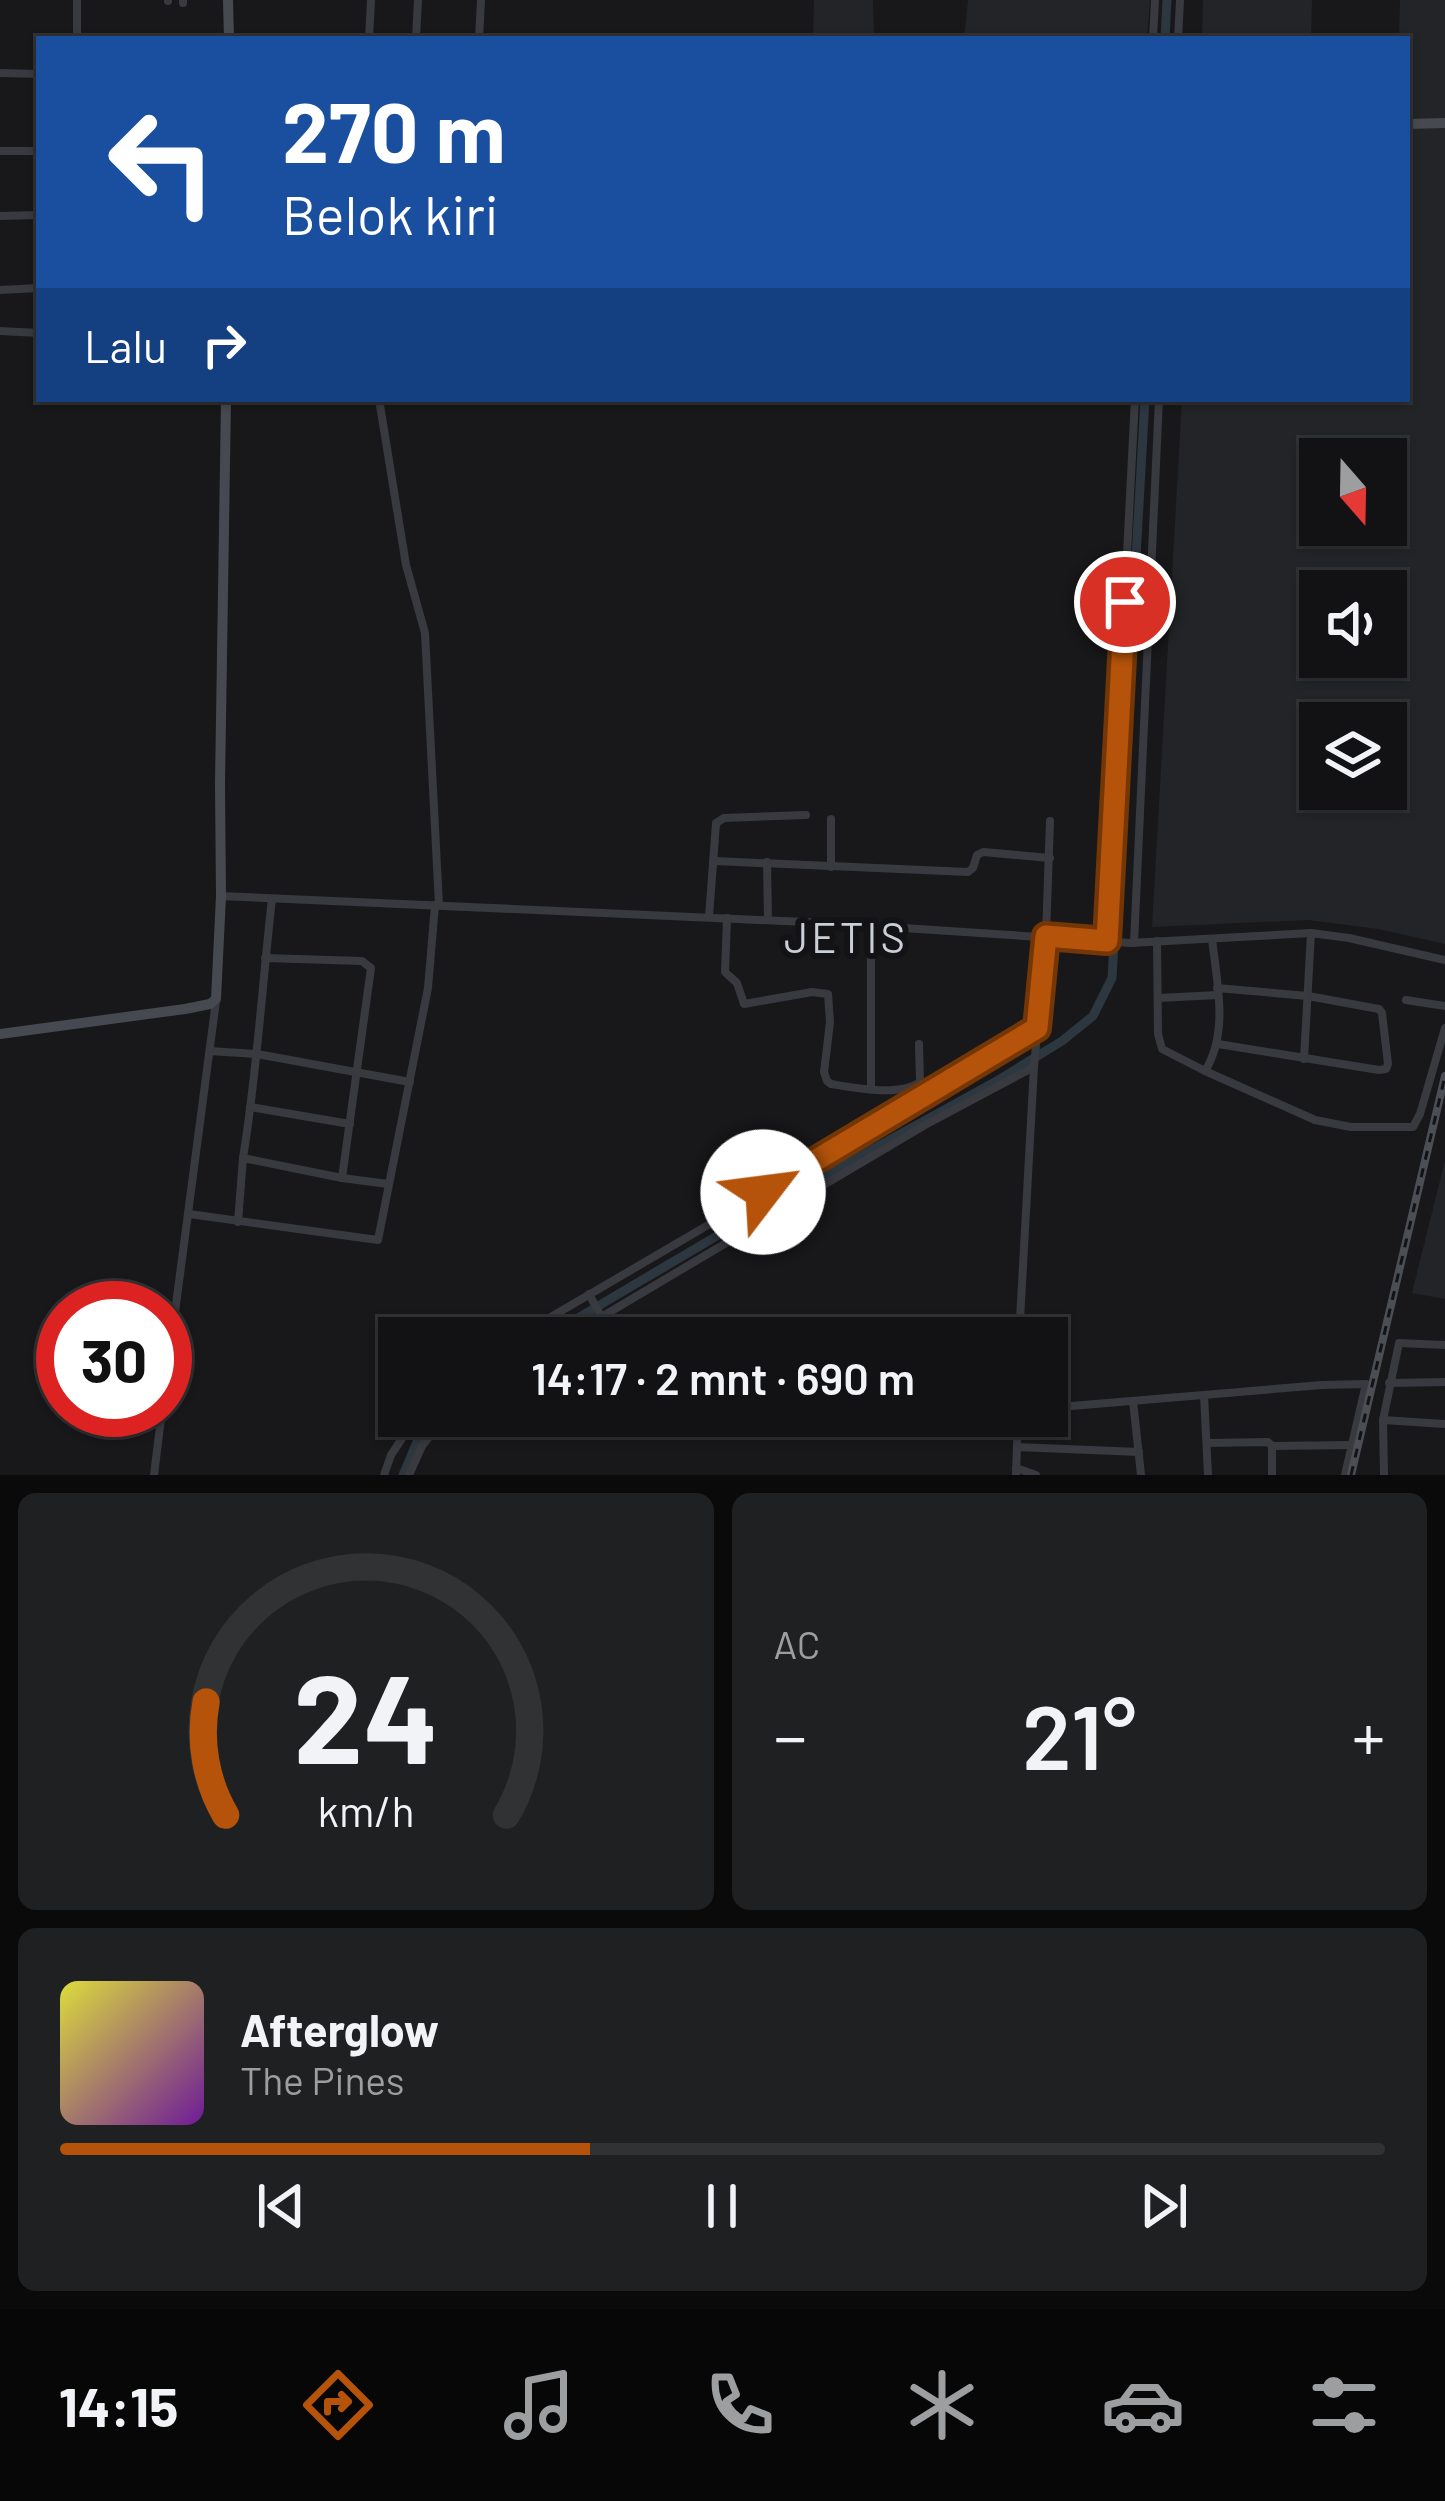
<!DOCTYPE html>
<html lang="id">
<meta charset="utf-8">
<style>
:root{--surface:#121214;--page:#1f2022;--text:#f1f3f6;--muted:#9c9ea0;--line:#313234;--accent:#b45309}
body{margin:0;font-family:Barlow,sans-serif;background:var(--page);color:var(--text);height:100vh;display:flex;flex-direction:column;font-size:45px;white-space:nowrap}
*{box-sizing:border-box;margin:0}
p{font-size:39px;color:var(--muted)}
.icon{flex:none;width:66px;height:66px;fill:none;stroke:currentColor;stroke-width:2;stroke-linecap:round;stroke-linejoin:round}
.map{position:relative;height:1475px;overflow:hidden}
.side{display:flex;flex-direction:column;gap:18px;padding:18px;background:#0a0a0b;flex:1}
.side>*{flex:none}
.banner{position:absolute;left:36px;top:36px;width:1374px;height:366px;border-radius:0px;box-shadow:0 3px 9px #0004,0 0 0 3px var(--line);background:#1a4fa0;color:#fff;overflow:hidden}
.needle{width:78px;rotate:160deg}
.buttons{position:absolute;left:1299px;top:438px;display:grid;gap:24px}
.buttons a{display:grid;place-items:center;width:108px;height:108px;border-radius:0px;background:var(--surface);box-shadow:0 3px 9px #0004,0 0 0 3px var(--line);font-size:60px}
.speed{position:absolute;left:36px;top:1281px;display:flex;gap:24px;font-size:60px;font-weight:700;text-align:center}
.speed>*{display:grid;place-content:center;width:156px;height:156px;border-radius:50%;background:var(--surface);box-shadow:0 3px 9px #0004,0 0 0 3px var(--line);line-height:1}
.speed .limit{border:18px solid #d22;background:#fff;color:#111}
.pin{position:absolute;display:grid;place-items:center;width:102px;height:102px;color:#fff;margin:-51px;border:6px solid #fff;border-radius:50%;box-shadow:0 3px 12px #0007}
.me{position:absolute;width:132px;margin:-66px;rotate:60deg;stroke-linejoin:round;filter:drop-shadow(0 0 9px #0008)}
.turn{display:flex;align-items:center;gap:42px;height:252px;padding:0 48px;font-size:54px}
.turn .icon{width:156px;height:156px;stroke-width:2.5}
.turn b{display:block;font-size:84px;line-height:102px}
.then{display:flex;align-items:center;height:114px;padding:0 48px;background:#0003;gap:24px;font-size:45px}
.big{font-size:90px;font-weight:600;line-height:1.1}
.side .tile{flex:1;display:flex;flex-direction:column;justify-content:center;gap:18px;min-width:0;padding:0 42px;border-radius:18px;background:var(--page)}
.side .dial{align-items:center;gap:0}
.dial svg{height:312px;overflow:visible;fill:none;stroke:var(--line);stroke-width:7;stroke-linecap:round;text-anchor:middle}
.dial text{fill:var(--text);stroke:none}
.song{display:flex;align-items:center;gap:36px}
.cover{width:144px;height:144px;border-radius:18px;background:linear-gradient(135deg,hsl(60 70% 55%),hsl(280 70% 35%))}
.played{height:12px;border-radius:6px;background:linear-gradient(90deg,var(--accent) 40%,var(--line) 40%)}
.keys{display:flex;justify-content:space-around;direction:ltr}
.heat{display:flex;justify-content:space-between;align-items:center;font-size:66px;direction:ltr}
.side .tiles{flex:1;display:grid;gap:18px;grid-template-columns:1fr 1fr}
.tile:last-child{grid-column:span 2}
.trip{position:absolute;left:378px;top:1317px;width:690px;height:120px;border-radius:0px;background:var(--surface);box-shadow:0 3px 9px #0004,0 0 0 3px var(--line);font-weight:600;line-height:120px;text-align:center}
.dock{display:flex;height:192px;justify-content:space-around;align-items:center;background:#070708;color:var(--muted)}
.dock .icon{width:84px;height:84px}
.dock .on{color:var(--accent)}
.dock b{font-size:54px;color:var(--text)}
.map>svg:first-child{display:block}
.built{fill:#232427;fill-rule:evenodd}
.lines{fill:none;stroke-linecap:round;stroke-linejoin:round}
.canal{stroke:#2c3740;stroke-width:9}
.street{stroke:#383a3f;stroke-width:8}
.secondary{stroke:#464950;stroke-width:10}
.rail-casing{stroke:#4b4e55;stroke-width:8}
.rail{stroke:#131315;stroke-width:3;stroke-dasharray:9;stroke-linecap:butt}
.route-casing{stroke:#753606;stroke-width:30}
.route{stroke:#b45309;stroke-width:21}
.labels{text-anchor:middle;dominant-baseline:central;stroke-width:12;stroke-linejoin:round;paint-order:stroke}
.quarter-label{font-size:42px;letter-spacing:3px;fill:#caced7;stroke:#131315}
</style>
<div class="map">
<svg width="1445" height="1475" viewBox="0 0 1445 1475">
<rect width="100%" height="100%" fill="#18181a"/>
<g class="built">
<path d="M814,0H873L874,39H813Z"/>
<path d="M968,0H1150L1147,39H964Z"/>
<path d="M1203,0H1312L1311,39H1202Z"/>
<path d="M1400,0H1445V944L1378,929L1308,920L1152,927L1182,399H1407V39H1399ZM1320,459H1386V525H1320ZM1320,591H1386V657H1320ZM1320,723H1386V789H1320Z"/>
<path d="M1445,1161V1299L1412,1293Z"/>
</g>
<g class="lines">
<g class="canal">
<path d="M1165,39L1167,0"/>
<path d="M544,1338L737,1224L995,1082L1062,1041L1093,1016L1112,978L1145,399"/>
<path d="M403,1475L417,1442L436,1416"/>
</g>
<g class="street">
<path d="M77,0V39"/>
<path d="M168,1V0"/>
<path d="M183,3V0"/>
<path d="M369,39L371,0"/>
<path d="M416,39L418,0"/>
<path d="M479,39L481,0"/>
<path d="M1153,39L1155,0"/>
<path d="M1178,39L1180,0"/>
<path d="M0,73L39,74"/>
<path d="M0,151H39"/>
<path d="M0,216L39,215"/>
<path d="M0,290L39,288"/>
<path d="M0,331L39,333"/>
<path d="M379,399L406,565L425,633L439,905"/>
<path d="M715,861L968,872L973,868L977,855L983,852L1050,858"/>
<path d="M767,862L768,920"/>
<path d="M831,867V819"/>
<path d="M221,896L827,923L1130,943L1311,933L1349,938L1445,960"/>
<path d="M709,917L716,823L724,818L806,815"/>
<path d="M727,918L725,972L737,983L744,1004L812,992L828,994L830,1022L824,1072L827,1081L831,1084C855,1088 900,1097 920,1082L919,1044"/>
<path d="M871,926V1088"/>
<path d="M1107,941L1135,399"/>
<path d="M1157,941L1158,1034L1162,1049L1205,1071L1315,1120L1351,1127H1413L1420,1114L1445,1028"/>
<path d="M1134,943L1159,399"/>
<path d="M265,958L362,961L371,968L342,1178L243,1158C257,1073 262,986 272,899"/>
<path d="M1217,988L1308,996L1379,1009L1382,1013L1388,1064L1386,1069L1379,1070L1218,1044"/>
<path d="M1158,998L1218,995"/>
<path d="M1406,1000L1445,1006"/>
<path d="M210,1051L257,1054L410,1082"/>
<path d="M1304,1059L1311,933"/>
<path d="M1205,1071C1229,1032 1217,983 1212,939"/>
<path d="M250,1107L350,1124"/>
<path d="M342,1178L388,1184"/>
<path d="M189,1214L378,1240L428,988L435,905"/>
<path d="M238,1222L243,1158"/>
<path d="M589,1294L602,1318"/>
<path d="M515,1338L838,1149L1037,1028"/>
<path d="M566,1338L925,1125L1034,1067"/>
<path d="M1019,1338L1034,1067L1046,936L1050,821"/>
<path d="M1389,1383L1445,1382"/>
<path d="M165,1388L216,1001"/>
<path d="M1204,1395L1208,1475"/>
<path d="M1133,1401L1141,1475"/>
<path d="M1047,1408L1322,1385L1366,1384L1345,1475"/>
<path d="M1383,1420L1445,1424"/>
<path d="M1207,1443L1268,1442L1272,1446V1475"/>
<path d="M1272,1446L1352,1445"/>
<path d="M1017,1447L1139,1452"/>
<path d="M1016,1468L1036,1475"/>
<path d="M154,1475L162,1410"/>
<path d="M384,1475L391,1455L417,1416"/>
<path d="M409,1475L422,1446L446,1416"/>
<path d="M1016,1475L1018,1416"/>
<path d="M1384,1475L1383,1420L1399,1343L1445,1345"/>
</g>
<g class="secondary">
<path d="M228,0L229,39"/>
<path d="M1407,124L1445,123"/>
<path d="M0,1034L185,1009L210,1004L216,999L221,896L220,784L226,399"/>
</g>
<g class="rail-casing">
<path id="rail" d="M1351,1475L1445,1076"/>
</g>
<use href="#rail" class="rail"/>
</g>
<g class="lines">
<g class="route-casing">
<path id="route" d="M763,1192L1037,1028L1046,936L1107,941L1125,602"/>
</g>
<use href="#route" class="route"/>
</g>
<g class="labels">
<g class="quarter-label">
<text x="846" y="936">JETIS</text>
</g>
</g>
</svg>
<div class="buttons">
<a><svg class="needle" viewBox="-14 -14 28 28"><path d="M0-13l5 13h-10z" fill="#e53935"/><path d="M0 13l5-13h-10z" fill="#9c9ea0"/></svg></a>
<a><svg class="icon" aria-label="sound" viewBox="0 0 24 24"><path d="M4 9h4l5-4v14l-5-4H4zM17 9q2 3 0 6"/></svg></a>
<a><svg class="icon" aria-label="layers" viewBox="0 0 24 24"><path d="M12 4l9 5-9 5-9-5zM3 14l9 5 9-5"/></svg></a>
</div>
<div class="speed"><div class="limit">30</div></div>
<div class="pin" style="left:1125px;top:602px;background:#d93025"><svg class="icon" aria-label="arrive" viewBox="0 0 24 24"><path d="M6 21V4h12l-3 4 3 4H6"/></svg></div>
<svg class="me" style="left:763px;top:1192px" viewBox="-20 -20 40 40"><circle r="19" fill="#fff"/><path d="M0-13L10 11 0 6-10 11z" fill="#b45309"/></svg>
<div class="trip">14:17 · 2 mnt · 690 m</div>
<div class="banner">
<div class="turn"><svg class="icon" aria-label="left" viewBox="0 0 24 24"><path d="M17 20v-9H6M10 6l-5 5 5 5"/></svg><div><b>270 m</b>Belok kiri</div></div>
<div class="then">Lalu<svg class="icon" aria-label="right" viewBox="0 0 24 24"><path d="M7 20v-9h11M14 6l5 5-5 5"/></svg></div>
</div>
</div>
<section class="side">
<div class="tiles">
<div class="tile dial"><svg viewBox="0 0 100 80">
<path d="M14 69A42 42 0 1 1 86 69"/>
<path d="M14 69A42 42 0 0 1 9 40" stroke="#b45309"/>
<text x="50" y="56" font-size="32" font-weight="700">24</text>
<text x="50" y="72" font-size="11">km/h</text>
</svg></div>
<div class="tile"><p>AC</p>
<div class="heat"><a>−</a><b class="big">21°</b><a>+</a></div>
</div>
<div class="tile">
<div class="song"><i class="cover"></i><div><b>Afterglow</b><p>The Pines</p></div></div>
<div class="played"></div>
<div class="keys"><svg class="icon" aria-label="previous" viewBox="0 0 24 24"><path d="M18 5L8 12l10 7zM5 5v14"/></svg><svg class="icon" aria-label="pause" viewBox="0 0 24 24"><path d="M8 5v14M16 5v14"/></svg><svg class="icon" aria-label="next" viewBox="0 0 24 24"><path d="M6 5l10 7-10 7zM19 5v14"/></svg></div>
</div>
</div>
</section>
<nav class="dock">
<b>14:15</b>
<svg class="icon on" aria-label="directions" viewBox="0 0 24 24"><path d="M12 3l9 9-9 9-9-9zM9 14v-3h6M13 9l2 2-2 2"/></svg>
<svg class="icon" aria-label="music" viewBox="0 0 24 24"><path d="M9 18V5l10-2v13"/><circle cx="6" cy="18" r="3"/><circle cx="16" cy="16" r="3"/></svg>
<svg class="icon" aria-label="phone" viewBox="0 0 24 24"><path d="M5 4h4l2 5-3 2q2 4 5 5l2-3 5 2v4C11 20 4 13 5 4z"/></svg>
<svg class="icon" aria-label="climate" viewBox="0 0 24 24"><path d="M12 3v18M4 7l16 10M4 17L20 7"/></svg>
<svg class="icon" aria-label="car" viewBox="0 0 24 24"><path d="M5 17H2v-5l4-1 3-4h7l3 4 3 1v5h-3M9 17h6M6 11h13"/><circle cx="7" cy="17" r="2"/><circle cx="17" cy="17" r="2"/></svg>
<svg class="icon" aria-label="filters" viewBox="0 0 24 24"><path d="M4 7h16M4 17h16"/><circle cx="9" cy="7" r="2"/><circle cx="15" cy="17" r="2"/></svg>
</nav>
